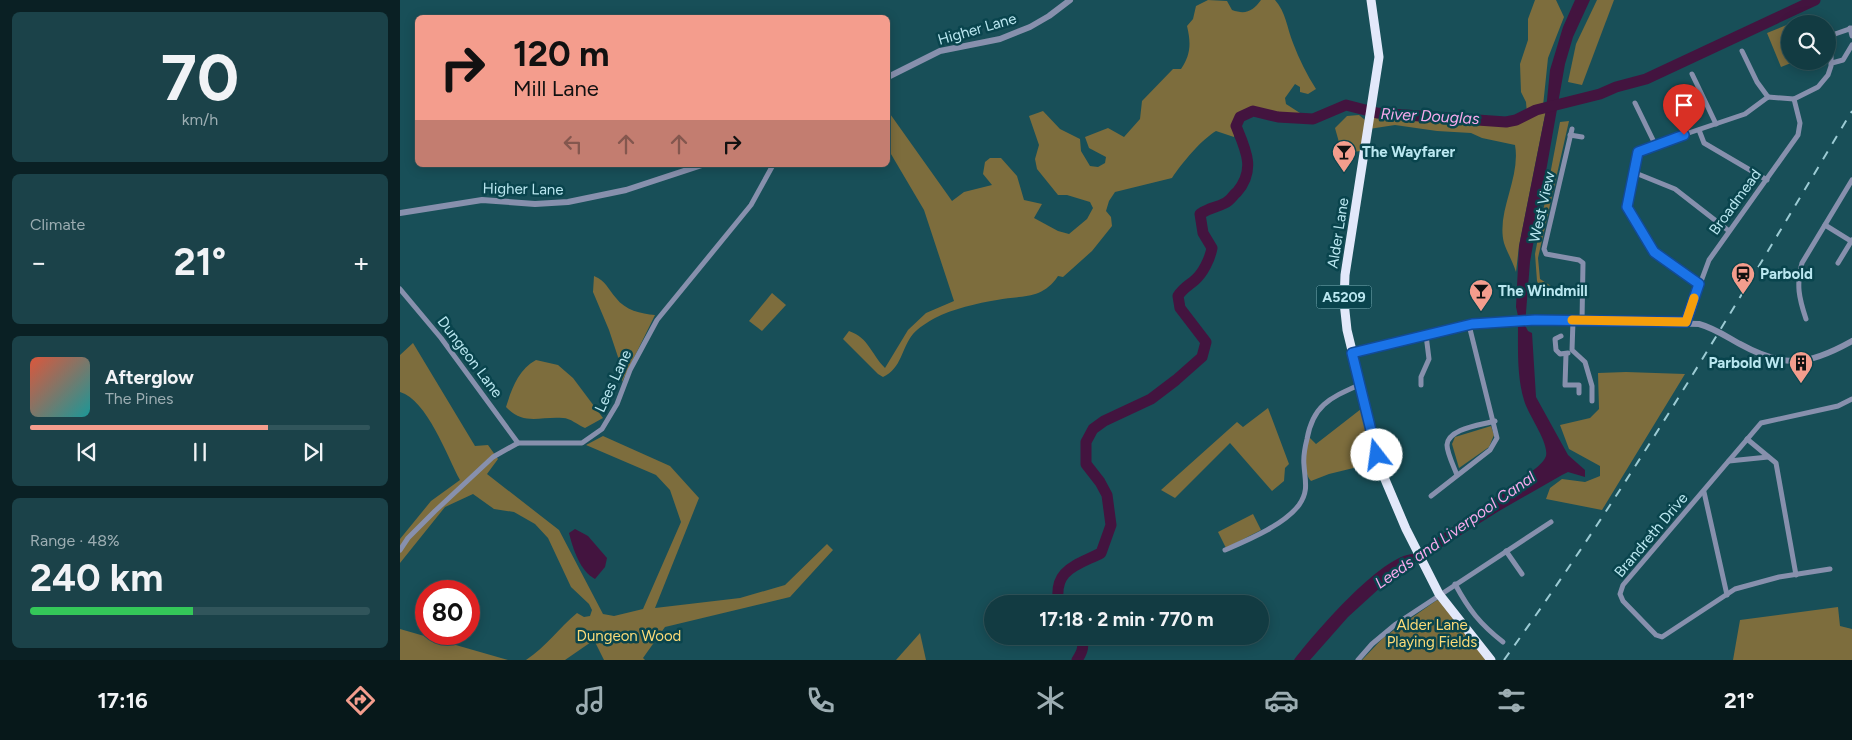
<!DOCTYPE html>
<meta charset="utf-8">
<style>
:root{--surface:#123b42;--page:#1b4249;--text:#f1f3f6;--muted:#9cadb2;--line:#31555b;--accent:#f49d8d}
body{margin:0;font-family:Figtree,sans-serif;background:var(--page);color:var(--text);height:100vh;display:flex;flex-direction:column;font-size:19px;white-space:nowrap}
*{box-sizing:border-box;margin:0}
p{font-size:16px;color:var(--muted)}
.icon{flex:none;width:28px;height:28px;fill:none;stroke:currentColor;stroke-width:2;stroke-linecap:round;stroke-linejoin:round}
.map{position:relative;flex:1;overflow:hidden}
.drawer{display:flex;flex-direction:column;gap:12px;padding:12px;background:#0a2024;width:400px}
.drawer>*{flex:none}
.banner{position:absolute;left:15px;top:15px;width:475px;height:152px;border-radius:8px;box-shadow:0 2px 12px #0003,0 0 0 1px var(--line);background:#f49d8d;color:#111;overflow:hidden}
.buttons{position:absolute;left:1381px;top:15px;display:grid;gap:10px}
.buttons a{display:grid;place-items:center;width:55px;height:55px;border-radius:50%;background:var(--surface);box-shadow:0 2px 12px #0003,0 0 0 1px var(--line);font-size:25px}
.speed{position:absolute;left:15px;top:580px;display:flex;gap:10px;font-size:25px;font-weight:700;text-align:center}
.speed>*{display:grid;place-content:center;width:65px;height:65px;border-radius:50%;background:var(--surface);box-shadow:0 2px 12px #0003,0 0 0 1px var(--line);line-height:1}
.speed .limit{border:8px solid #d22;background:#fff;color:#111}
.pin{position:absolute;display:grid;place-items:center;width:42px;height:42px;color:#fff;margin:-51px -21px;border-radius:50% 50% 50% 0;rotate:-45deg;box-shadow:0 0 5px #0007}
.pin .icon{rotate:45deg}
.me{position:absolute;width:55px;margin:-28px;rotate:345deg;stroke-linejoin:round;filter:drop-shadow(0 0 4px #0008)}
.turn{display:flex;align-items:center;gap:18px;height:105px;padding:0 15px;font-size:22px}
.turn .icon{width:65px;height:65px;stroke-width:2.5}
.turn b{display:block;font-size:35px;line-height:42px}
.lanes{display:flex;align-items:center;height:48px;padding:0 15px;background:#0003;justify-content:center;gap:25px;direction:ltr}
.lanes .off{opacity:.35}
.big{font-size:38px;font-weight:700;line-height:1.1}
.drawer .tile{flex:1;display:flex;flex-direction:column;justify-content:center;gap:8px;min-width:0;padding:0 18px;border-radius:8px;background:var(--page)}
.drawer .dial{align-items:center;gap:0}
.dial b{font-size:65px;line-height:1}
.song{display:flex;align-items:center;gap:15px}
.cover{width:60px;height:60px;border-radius:8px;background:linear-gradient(135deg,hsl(10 70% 55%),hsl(180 70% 35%))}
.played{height:5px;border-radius:2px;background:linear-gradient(90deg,var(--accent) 70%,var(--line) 70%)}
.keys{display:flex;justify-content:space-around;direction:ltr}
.heat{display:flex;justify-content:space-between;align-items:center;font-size:28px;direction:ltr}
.charge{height:8px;border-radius:4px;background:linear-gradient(90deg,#34c759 48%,var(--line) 0)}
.trip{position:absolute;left:584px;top:595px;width:285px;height:50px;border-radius:25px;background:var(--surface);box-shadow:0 2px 12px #0003,0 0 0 1px var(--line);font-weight:700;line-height:50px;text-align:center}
.tabs{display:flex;height:80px;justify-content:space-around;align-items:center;background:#07181a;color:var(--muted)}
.tabs .icon{width:35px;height:35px}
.tabs .on{color:var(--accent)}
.tabs b{font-size:22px;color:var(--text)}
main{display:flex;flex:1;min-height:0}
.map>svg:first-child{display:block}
.green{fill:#7d6d3d}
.water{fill:#43143f}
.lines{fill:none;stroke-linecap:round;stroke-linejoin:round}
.river{stroke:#43143f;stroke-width:11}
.minor{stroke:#8790ad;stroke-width:5}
.tertiary{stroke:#8790ad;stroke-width:6}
.trunk{stroke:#e2e8fa;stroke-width:9}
.rail{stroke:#9ccbd4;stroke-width:2;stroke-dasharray:9 9;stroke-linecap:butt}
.route-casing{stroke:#114b97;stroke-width:12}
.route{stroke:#1a73e8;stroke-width:9}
.slow{stroke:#f59e0b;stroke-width:9}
.labels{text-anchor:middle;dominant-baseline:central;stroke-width:5;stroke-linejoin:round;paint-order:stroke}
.shield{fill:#09444d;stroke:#85b6bf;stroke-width:1}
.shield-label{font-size:14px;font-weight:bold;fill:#bae7f0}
.street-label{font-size:15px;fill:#bae7f0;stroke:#09444d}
.poi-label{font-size:15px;font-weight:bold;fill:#bae7f0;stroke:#09444d;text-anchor:start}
.park-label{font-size:15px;fill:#fcdb78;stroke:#09444d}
.water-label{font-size:16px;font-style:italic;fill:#f7aaed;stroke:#09444d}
</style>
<main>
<section class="drawer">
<div class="tile dial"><b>70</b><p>km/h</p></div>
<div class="tile"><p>Climate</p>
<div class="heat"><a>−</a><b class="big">21°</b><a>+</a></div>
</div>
<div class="tile">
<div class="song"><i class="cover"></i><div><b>Afterglow</b><p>The Pines</p></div></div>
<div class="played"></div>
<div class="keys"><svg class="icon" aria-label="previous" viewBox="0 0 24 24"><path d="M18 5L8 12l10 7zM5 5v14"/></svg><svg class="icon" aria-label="pause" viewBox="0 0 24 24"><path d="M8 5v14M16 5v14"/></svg><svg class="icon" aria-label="next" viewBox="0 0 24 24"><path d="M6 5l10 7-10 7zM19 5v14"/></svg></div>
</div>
<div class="tile"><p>Range · 48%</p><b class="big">240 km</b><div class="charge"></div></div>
</section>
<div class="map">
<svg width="1452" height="660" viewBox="0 0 1452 660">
<rect width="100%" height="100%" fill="#184f58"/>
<g class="green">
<path d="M808,0L827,1L832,10C846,15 853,11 861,0H875C886,12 887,28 893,43C899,59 907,75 916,89L908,94L900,92V87L895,84L885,98L886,104L900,113C875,127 842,82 834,137L816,131C801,140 782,163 772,178L715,192L709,201L706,211L711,217L712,226L692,251L663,277L658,276C642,300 623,295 597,300C578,303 552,309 535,318C528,322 518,328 513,334C501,349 502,368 483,377L478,374L443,339L449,331C469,338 471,354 485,368L508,330L526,313L554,301L524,210L488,149V111L552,201L564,192L592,185L583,174L585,162L590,158H601L617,176L624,200L642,204L634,218L658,231L669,234L687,219L693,208L690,202L667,195H658L637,169L635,159L639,145L629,116L643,111L660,129L680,139L681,151L690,166L698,167L705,163L706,157L689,148L685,137L708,128L724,137L740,119L742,101L773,69H781C791,54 791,43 787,26L793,19L796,6Z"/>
<path d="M1135,0H1156L1164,17L1148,58L1143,106L1140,108L1147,106L1146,110L1119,246L1116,272C1113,262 1107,252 1104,243C1096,212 1121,178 1115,145L1082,138L1071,133L1037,131L995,125L969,129L972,112L1106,122L1116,120L1131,113L1127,114L1126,102L1121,92L1120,64L1128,40V19Z"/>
<path d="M1197,0H1214L1182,85L1168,82L1176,44Z"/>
<path d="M1389,24L1390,61H1396L1381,67L1367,33Z"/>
<path d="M959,115L965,120L961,151L942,153L935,128L947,116Z"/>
<path d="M1169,121L1138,258L1140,279L1151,286L1144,295L1137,281L1135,254L1160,122Z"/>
<path d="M194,276C206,281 208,289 216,298C225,310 241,314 255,315L222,382L220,363L209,330L193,292Z"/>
<path d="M372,293L386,305L362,331L349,321Z"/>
<path d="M13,343L75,446L88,445L98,459L87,474L159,530L203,614L214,616L243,609L281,522L270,490L256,475L186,445L203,436L270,466L299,498L255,608L340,598L385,585L427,544L433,550L390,597L265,627L243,658L245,660H204L194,640L165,660H126C146,647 159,628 177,613L184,617L190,616L192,610L189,604L171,587L148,538L135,524L114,512L94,509L73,494L45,507L0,563V539L31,501L60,480C47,456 27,400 0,392V355Z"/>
<path d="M136,360L158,365L173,378L203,418L185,428C178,425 170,418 163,418C140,416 124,426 106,407C112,388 118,370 136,360Z"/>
<path d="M1226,372L1285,374L1202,510L1146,499L1150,488L1162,479L1185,482L1200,476V466L1169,449L1160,425L1190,418L1199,409L1198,373Z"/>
<path d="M868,408L889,464L885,468L884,481L872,491L830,443L775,498L761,490L837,422L843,427Z"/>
<path d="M961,409L974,463L929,474L911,481C902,471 906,450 909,437L916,444Z"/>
<path d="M1091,426L1094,435L1089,447L1059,468L1052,444L1055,437Z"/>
<path d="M853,514L861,530L826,548L818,532Z"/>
<path d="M1037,600L1041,602L1088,660H962L983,638Z"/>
<path d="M1438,607L1440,626L1452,629V660H1333L1340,620Z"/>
<path d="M0,629L101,658L108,660H0Z"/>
<path d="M520,633L526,660H496Z"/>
</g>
<g class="water">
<path d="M1175,0H1190L1173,37L1165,64L1130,262L1125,325L1128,331L1132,333L1136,397L1168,455L1185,470V477L1168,472L1162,475L1099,511L1034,552H1027L1004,571L993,576L948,617L910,660H894C913,635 983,553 1014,554L1127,475C1133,470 1143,464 1146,456C1149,442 1128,415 1124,400C1117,377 1118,351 1118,327L1120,325L1116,307L1119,246L1146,110L1150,70L1163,27Z"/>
<path d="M175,529L188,536L207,558L205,567L195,579C180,571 173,549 169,533Z"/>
</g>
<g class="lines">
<g class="river">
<path d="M659,604C652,569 678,565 701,553L711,525L707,495L700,482L686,464V442L693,429L704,421L751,399L776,380L802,357L806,342L780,308L778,296C783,288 788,286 795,280C803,273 810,259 812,248L803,233L800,214C810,207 816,208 825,203C830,201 833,195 837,192C856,170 846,150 836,126L840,117L853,111L878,117L913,119L946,105L977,113L1106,122L1116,120L1136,110L1200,94L1216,87L1246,79L1415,0"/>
<path d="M677,660C683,651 685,645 679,636"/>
</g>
<g class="minor">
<path d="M1450,28L1452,36"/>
<path d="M1342,51L1357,82L1368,97"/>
<path d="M1432,63L1443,60L1452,45"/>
<path d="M1292,74L1316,124"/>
<path d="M1368,97L1394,99L1418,87L1428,75L1431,66V39L1435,34L1452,28"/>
<path d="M1235,103L1255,144"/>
<path d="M1172,129L1144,249L1146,254L1179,260L1183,263L1182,321"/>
<path d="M1299,130L1304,143L1367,180"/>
<path d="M1170,135L1182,137"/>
<path d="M1233,172L1275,189L1329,231"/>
<path d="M1425,225L1451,241"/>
<path d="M1438,263L1452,240"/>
<path d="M1299,284L1254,253L1230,213L1227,203L1236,155L1238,152L1247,147L1345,114L1368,97"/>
<path d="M0,289L41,338L118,443"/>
<path d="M1406,319C1399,298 1396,285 1402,263L1452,180"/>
<path d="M1173,321L1172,350L1185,362L1192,386V401"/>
<path d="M1286,322L1309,260L1398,135L1400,123L1394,99"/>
<path d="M1161,336L1155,339L1156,350L1160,354L1168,353"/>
<path d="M1166,354L1165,385H1179V393"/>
<path d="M1021,385V377L1029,359L1026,335"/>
<path d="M1347,439L1376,463L1396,575"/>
<path d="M1329,461L1368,457"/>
<path d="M1057,475C1054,467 1047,453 1047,445C1048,428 1082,425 1095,421"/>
<path d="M1304,492L1327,595"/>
<path d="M1031,496L1090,450L1097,438L1069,325"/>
<path d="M0,550L8,538L35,511L93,457L118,443H182L202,429L217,404L230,370L257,320L351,205L373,165"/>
<path d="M825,550C848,540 884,525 899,505C909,491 905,481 904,465C903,456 905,447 907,439C913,405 930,398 959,385"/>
<path d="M1106,551L1122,574"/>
<path d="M1430,569L1379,577L1335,589L1262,637L1256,635L1223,601L1220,594L1223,585L1361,423L1438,406L1452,399"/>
<path d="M1055,584C1069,610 1080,624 1103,642"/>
<path d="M958,660L972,644L996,624L1151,522"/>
</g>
<g class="tertiary">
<path d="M488,77L540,51L600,39L630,27L649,16L670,0"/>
<path d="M0,213L82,200L135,204L168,202L226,190L302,165"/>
<path d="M952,353L1083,323L1152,320L1299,324C1314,328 1327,337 1340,344C1385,369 1409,365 1452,341"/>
</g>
<path class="trunk" d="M971,0L979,57L945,275L944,302L947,330L981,470L1006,529L1039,594L1091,660"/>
<path class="rail" d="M1104,660C1231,484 1340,297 1452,111"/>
</g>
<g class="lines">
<g class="route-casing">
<path id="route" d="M977,455L952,353L1072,324L1135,320L1286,322L1299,284L1254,252L1227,207L1238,152L1284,135"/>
</g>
<use href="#route" class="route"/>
<path class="slow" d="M1172,320L1286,322L1294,298"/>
</g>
<defs>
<g id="bar-pin" transform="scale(1.25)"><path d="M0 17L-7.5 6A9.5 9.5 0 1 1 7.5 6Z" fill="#f49d8d" stroke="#09444d"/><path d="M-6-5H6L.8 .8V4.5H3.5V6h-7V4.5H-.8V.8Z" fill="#111"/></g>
<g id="station-pin" transform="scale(1.25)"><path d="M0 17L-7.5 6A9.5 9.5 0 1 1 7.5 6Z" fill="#f49d8d" stroke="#09444d"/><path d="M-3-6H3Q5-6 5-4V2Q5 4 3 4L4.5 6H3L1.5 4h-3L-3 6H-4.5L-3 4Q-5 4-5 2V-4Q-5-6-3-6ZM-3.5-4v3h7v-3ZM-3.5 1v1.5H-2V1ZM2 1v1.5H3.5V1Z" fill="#111"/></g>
<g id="building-pin" transform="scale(1.25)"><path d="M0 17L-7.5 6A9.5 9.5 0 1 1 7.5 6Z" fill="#f49d8d" stroke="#09444d"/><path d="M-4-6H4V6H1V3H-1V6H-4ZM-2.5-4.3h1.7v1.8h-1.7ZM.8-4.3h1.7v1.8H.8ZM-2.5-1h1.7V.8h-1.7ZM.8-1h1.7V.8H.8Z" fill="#111"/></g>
</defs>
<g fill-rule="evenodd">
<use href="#bar-pin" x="944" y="152"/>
<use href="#station-pin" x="1343" y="274"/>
<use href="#bar-pin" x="1081" y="291"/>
<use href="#building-pin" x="1401" y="363"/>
</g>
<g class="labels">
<rect class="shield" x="916.5" y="285.5" width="55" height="23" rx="4"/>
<g class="shield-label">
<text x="944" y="297">A5209</text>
</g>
<g class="street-label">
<text transform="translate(577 29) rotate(-16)">Higher Lane</text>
<text transform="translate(123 189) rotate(1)">Higher Lane</text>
<text transform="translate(1335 202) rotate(-54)">Broadmead</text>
<text transform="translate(1142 207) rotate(-77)">West View</text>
<text transform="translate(938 233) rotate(-81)">Alder Lane</text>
<text transform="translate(70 357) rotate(53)">Dungeon Lane</text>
<text transform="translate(213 381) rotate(-65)">Lees Lane</text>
<text transform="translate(1251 535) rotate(-50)">Brandreth Drive</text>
</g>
<g class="poi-label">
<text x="962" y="152">The Wayfarer</text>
<text x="1360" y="274">Parbold</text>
<text x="1098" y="291">The Windmill</text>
<text x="1384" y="363" text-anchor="end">Parbold WI</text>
</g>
<g class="park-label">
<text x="1032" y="625">Alder Lane<tspan x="1032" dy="17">Playing Fields</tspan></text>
<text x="229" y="636">Dungeon Wood</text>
</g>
<g class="water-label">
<text transform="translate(1030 116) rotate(3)">River Douglas</text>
<text transform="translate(1055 530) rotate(-35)">Leeds and Liverpool Canal</text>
</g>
</g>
</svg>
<div class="buttons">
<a><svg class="icon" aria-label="search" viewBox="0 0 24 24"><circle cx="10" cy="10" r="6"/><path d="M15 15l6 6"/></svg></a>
</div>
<div class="speed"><div class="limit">80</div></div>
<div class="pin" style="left:1284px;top:135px;background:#d93025"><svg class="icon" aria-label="arrive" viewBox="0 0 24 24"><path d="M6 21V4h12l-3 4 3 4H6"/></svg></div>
<svg class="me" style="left:977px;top:455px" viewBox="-20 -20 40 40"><circle r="19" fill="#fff"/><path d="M0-13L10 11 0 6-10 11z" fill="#1a73e8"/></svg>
<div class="trip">17:18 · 2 min · 770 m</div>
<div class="banner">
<div class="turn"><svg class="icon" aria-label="right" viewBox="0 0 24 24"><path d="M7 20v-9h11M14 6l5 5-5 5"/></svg><div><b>120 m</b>Mill Lane</div></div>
<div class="lanes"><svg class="icon off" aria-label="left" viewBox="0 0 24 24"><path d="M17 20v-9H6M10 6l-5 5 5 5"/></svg><svg class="icon off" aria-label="ahead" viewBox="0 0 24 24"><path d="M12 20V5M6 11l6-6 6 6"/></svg><svg class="icon off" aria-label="ahead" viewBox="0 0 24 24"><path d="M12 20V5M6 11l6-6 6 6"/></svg><svg class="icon" aria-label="right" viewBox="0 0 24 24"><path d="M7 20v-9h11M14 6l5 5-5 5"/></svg></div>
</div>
</div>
</main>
<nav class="tabs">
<b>17:16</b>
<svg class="icon on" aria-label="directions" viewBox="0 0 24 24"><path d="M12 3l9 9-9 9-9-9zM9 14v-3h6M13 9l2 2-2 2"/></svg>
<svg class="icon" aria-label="music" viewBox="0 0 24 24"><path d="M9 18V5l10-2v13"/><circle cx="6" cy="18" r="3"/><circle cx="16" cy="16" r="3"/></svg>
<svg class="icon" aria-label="phone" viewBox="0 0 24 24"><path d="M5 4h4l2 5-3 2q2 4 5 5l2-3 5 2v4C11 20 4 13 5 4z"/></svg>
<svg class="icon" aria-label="climate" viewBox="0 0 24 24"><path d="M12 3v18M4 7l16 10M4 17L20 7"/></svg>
<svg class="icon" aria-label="car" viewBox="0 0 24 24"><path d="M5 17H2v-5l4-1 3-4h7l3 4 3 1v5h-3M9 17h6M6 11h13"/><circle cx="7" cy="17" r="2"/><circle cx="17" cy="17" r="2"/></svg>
<svg class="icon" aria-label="filters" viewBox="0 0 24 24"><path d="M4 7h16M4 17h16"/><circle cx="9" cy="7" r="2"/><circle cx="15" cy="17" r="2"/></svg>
<b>21°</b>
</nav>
